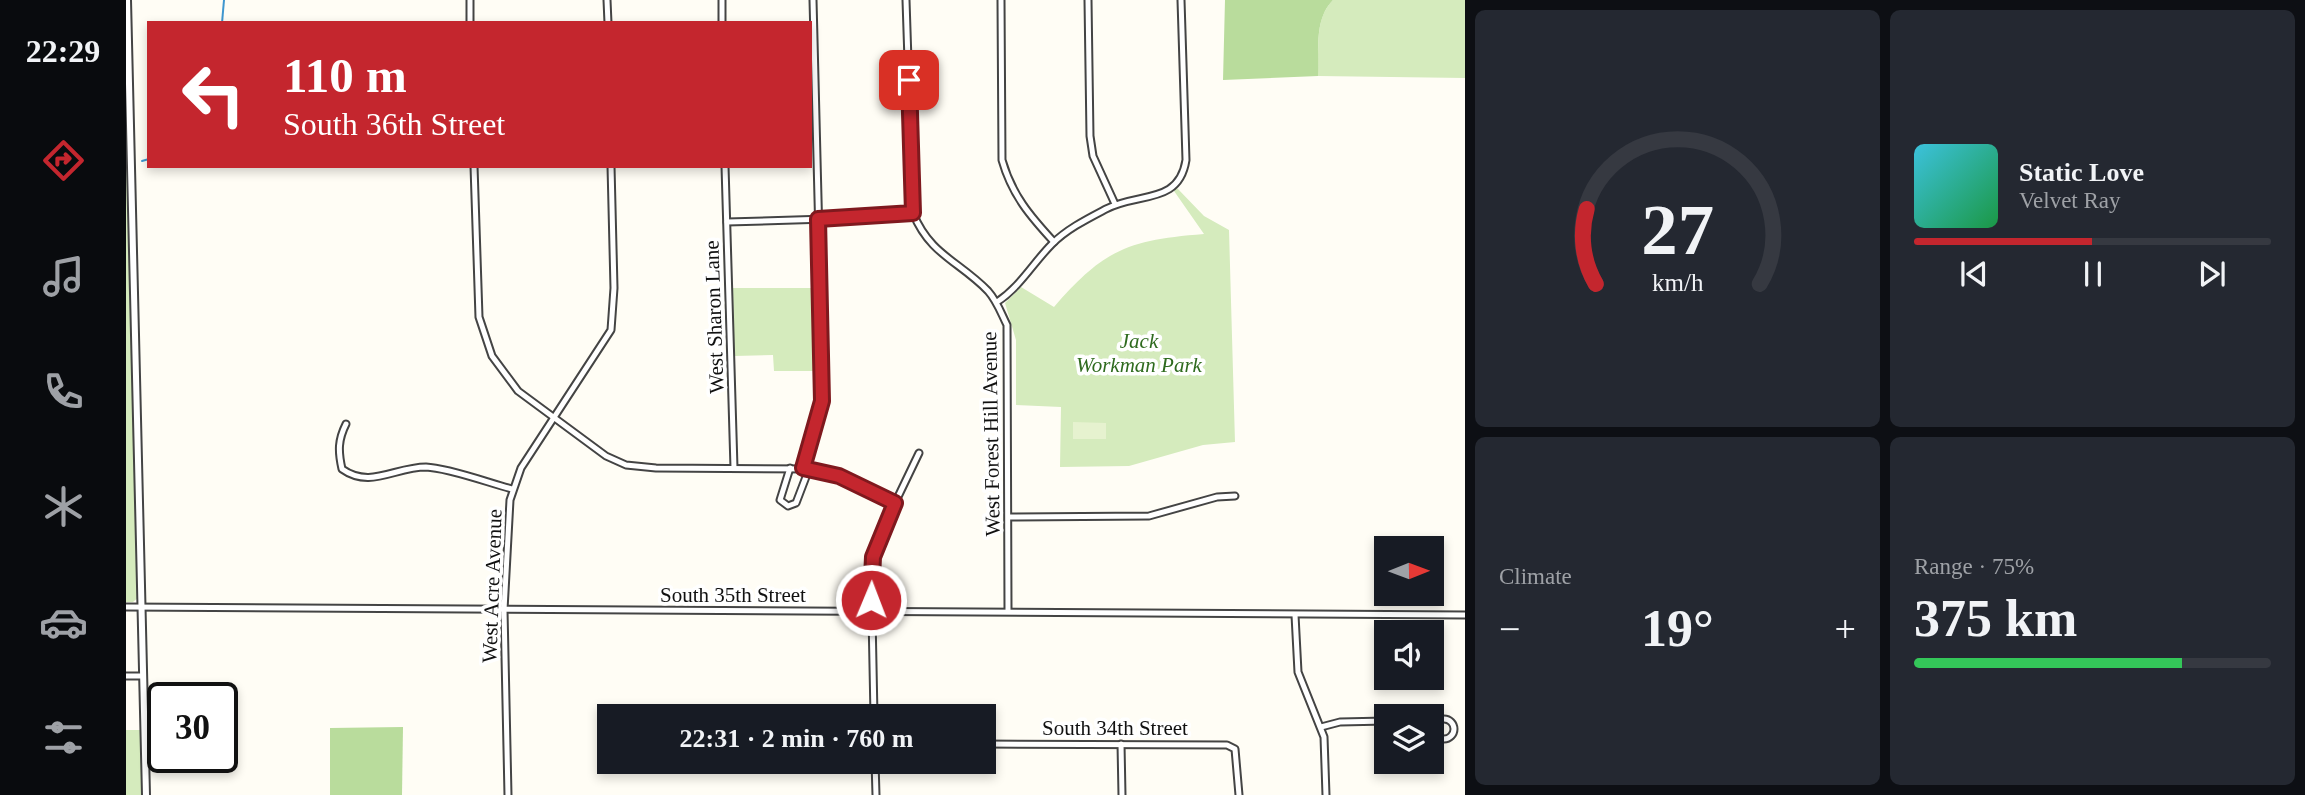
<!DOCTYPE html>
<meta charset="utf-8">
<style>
:root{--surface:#171b24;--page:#242831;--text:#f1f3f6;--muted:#9ea1a6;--line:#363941;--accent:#c4262e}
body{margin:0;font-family:Georgia,serif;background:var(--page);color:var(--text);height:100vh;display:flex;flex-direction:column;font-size:26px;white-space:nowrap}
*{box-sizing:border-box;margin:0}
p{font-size:23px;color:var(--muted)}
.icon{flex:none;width:38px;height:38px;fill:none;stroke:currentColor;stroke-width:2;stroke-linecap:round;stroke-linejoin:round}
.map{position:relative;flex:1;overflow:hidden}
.panel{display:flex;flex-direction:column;gap:10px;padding:10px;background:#0d0f14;width:840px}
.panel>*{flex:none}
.top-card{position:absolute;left:21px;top:21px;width:665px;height:147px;border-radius:0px;box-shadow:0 4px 10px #0003;background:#c4262e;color:#fff;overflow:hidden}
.needle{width:46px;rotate:89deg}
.controls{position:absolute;left:1248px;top:536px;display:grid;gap:14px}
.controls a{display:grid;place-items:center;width:70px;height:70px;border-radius:0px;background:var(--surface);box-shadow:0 4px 10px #0003;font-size:35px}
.speed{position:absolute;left:21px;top:682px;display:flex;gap:14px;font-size:35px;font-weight:700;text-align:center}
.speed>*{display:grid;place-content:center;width:91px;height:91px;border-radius:50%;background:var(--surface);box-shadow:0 4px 10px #0003;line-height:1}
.speed .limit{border:4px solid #111;border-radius:10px;background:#fff;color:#111}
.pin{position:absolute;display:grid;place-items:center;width:60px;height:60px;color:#fff;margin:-30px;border-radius:14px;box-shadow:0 4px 10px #0006}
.me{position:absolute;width:77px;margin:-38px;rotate:1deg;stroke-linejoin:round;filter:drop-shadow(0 0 5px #0008)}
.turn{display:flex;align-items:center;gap:24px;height:147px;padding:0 21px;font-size:32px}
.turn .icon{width:91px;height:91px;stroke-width:2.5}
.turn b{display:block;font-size:49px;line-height:60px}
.big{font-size:52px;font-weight:600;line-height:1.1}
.panel .tile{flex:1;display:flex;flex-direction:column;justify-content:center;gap:10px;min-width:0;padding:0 24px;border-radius:10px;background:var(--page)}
.panel .dial{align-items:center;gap:0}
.dial svg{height:182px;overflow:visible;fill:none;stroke:var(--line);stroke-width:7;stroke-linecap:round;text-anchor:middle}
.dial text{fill:var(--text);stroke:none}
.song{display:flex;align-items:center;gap:21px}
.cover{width:84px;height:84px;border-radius:10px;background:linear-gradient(135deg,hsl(190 70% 55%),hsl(140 70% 35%))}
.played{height:7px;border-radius:4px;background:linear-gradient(90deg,var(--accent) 50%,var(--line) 50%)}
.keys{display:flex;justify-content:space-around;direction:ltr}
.heat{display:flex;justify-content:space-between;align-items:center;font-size:38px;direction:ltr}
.charge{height:10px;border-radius:5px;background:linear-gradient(90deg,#34c759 75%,var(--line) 0)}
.panel .tiles{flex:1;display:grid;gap:10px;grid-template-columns:repeat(2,1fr)}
.trip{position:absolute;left:471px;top:704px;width:399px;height:70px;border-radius:0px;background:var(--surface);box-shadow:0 4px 10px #0003;font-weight:600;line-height:70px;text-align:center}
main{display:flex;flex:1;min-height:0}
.tab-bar{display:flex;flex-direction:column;width:126px;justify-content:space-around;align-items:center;background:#090b0e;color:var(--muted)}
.tab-bar .icon{width:49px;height:49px}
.tab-bar .active{color:var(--accent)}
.tab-bar b{font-size:32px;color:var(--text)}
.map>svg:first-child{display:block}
.green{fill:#d5ebbd}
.forest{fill:#b9dc9c}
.pitch{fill:#e6f2cf}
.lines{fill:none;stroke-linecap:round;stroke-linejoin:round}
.stream{stroke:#3f96cf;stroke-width:2}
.minor-casing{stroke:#444;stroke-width:9}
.tertiary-casing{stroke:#444;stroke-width:10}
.minor{stroke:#fff;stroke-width:5}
.tertiary{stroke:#fff;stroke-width:6}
.route-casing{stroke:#7f191e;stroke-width:18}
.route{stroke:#c4262e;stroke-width:12}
.labels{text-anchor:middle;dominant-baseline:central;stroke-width:7;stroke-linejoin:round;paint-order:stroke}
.street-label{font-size:21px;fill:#111;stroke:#fff}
.park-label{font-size:21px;font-style:italic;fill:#2f6b1f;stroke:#fff}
</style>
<main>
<nav class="tab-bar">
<b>22:29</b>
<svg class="icon active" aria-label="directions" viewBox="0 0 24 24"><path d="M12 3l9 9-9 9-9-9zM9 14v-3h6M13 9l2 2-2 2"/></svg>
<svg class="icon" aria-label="music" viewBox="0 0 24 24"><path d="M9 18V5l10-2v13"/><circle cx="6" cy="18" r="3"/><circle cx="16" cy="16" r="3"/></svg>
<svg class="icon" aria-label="phone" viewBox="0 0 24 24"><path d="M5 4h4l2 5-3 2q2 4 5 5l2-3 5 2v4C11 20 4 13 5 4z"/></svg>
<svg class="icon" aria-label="climate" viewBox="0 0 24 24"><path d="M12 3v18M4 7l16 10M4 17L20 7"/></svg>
<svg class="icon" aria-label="car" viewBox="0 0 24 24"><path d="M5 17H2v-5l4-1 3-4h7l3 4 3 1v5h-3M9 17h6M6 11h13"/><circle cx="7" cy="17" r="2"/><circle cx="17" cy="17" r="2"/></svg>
<svg class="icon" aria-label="filters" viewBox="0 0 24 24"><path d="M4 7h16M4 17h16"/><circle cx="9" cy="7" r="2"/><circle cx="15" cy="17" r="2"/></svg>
</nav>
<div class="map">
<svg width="1339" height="795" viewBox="0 0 1339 795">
<rect width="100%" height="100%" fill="#fffdf5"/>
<g class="green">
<path d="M1207,0H1339V78L1192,76C1193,50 1188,19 1207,0Z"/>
<path d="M0,103L13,597L7,602H0Z"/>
<path d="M1051,188L1078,216L1103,230L1109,442L1077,445L1003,466L934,467L935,407L890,405V340L879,303L895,287L928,307C978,249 1003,240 1078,234L1048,191Z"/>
<path d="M607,288H690L692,371H648L647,355L608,356Z"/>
<path d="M0,730H16L18,795H0Z"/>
</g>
<g class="forest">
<path d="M1099,0H1207C1188,19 1193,50 1192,76L1097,80Z"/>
<path d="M277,727L276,795H204V728Z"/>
</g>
<path class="pitch" d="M947,422L980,423V439H947Z"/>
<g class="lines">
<g class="stream">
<path d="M96,23L98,0"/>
<path d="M16,161L23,159"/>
</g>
<g class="minor-casing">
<g id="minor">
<path d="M344,0V23"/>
<path d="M481,0L482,23"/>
<path d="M596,0V23"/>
<path d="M780,0L787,213C804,255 833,261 862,291C871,301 875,313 881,325L882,610"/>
<path d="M875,0L876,160C886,195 904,216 928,242"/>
<path d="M962,0L964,136L967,156L989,204"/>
<path d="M348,166L353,317L366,356L392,391L480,456L500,465L530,468L686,469L719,478L769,503"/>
<path d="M599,166L608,468"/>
<path d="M601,222L766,217L787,213"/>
<path d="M871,302C894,287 907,263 926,244C941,229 961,219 980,209C1012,192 1053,205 1060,160L1055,0"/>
<path d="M220,424C212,440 212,451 216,469C244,489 269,467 300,467C323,468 363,483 386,489"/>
<path d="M664,468L654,500L662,506L670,503L683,469"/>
<path d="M677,468L692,424L697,396L687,0"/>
<path d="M883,517L1023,516L1091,497L1109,496"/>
<path d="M0,607L1339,615"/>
<path d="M1169,615L1172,672L1198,737L1200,795"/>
<path d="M0,676H17"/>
<path d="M748,716L745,565L769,503L793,453"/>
<circle cx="1318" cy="729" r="10"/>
<path d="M1195,727L1214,722L1260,721"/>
<path d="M858,744L1101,745L1109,749L1113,795"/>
<path d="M995,744L996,795"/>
<path d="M749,761L750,795"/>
<path d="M382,795L378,610L384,500L395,468L485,330L488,288L485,166"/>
</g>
</g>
<g class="tertiary-casing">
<path id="tertiary" d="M1,0L20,795"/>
</g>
<use href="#minor" class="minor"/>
<use href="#tertiary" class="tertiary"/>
</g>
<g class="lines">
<g class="route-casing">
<path id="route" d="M745,600L747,557L769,503L713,476L677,468L696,401L692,219L787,213L783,80"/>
</g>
<use href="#route" class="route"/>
</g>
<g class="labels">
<g class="street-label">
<text transform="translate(588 317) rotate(-92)">West Sharon Lane</text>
<text transform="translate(865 434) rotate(-91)">West Forest Hill Avenue</text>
<text transform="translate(366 586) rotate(-88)">West Acre Avenue</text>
<text x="607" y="595">South 35th Street</text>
<text x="989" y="728">South 34th Street</text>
</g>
<g class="park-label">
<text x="1013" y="341">Jack<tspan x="1013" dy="24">Workman Park</tspan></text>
</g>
</g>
</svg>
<div class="controls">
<a><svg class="needle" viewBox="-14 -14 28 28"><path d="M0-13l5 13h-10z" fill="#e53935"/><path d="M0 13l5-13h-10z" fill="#9ea1a6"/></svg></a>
<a><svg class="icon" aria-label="sound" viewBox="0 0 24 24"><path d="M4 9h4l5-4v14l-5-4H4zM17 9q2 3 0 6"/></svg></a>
<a><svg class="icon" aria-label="layers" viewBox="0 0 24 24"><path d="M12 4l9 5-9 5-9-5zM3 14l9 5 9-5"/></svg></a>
</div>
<div class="speed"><div class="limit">30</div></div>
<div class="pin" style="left:783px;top:80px;background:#d93025"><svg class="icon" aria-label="arrive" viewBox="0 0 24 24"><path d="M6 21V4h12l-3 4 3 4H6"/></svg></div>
<svg class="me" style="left:745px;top:600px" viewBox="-20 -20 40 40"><circle r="17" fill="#c4262e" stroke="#fff" stroke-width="3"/><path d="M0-11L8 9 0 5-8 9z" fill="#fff"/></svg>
<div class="trip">22:31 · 2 min · 760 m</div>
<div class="top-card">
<div class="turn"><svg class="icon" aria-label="left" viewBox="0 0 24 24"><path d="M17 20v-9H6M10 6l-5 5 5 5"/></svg><div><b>110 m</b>South 36th Street</div></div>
</div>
</div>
<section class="panel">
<div class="tiles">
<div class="tile dial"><svg viewBox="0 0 100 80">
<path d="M14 69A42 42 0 1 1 86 69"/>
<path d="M14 69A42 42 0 0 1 10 36" stroke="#c4262e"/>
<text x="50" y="56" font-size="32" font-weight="700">27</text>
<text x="50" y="72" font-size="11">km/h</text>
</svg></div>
<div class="tile">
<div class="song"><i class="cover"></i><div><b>Static Love</b><p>Velvet Ray</p></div></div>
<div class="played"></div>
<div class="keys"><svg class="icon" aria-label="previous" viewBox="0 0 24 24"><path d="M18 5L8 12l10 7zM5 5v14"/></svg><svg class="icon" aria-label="pause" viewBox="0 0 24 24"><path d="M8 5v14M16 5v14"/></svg><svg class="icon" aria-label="next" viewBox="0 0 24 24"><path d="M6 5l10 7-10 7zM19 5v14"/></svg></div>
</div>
<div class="tile"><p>Climate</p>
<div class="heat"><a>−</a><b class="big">19°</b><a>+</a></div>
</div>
<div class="tile"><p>Range · 75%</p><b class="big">375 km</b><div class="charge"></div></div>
</div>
</section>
</main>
